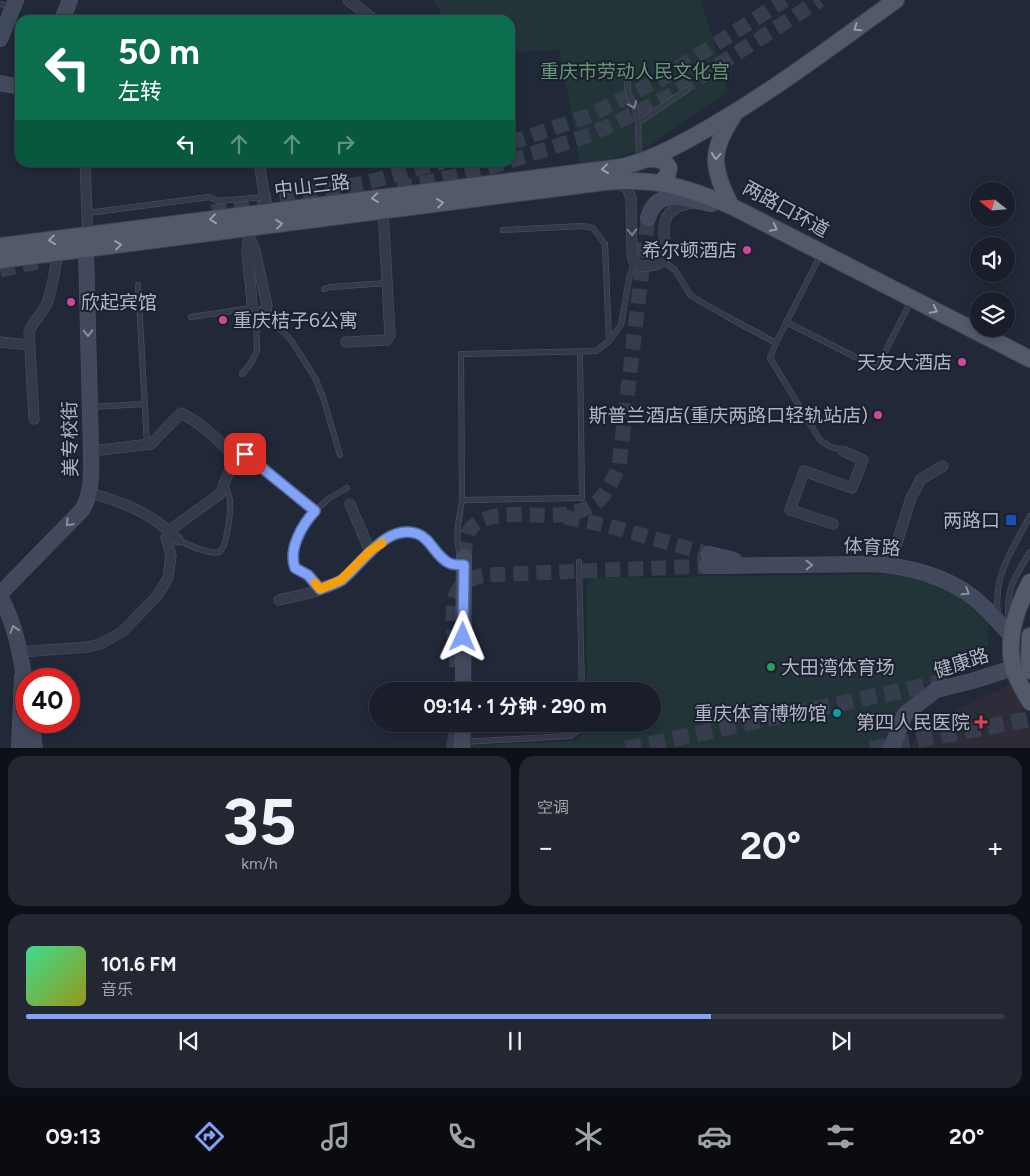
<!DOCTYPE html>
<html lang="zh">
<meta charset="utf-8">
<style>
:root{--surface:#191e2a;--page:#222732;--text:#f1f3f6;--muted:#9fa2a8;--line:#373c47;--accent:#81a2f8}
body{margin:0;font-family:Figtree,"Noto Sans SC",sans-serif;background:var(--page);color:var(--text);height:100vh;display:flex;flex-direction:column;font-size:19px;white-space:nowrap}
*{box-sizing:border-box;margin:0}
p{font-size:16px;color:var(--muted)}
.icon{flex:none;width:28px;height:28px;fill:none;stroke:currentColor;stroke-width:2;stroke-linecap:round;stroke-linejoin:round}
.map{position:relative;height:748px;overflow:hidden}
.sheet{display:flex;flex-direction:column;gap:8px;padding:8px;background:#0e1017;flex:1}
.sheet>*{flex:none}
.hud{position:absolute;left:15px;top:15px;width:500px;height:152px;border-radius:15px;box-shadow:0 2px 8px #0003,0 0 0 1px var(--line);background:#0b6e4f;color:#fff;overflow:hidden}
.needle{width:32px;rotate:287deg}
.controls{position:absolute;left:970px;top:182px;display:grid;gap:10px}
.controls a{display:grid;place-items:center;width:45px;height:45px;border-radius:50%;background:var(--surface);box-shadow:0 2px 8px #0003,0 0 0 1px var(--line);font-size:25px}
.speed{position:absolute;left:15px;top:668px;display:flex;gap:10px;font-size:25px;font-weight:700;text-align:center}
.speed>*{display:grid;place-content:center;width:65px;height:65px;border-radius:50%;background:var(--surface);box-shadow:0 2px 8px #0003,0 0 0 1px var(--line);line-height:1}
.speed .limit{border:8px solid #d22;background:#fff;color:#111}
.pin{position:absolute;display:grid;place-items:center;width:42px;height:42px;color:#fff;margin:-21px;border-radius:10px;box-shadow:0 2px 8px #0006}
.me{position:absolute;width:55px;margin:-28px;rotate:1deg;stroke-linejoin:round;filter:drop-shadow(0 0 4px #0008)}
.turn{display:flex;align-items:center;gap:18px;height:105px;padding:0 20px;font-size:22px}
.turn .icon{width:65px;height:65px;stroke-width:2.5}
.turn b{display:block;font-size:35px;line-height:42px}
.lanes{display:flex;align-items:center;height:48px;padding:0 20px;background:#0003;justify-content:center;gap:25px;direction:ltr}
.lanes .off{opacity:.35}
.big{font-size:38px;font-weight:700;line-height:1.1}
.sheet .widget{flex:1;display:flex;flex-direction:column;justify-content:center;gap:8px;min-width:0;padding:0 18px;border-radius:15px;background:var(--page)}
.sheet .dial{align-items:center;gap:0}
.dial b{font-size:65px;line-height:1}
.song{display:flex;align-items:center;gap:15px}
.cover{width:60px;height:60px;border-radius:8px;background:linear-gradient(135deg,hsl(150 70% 55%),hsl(60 70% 35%))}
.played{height:5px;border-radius:2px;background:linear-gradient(90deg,var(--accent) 70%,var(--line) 70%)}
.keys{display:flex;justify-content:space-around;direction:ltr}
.heat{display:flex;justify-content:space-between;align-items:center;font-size:28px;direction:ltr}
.sheet .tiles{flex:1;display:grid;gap:8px;grid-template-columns:1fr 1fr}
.widget:last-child{grid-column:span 2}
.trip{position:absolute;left:369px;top:682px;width:292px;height:50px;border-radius:25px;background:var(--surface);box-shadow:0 2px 8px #0003,0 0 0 1px var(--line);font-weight:700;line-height:50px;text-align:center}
.tab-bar{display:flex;height:80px;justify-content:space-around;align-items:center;background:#0a0c11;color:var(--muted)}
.tab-bar .icon{width:35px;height:35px}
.tab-bar .active{color:var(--accent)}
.tab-bar b{font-size:22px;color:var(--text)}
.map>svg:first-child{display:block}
.medical{fill:#2f2c3a}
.green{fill:#233439}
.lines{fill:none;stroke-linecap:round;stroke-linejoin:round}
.secondary-tunnel{stroke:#363d4d;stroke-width:15;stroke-dasharray:15 8;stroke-linecap:butt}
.primary-tunnel{stroke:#363d4d;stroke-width:16;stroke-dasharray:16 8;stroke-linecap:butt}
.lane-casing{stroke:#4f5563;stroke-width:6}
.street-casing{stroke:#4f5563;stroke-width:11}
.secondary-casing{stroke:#4f5563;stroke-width:16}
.primary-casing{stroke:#3e4452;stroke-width:18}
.lane{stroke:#343a49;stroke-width:5}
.street{stroke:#343a49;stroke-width:10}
.secondary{stroke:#42495c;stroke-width:15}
.primary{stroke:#525969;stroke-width:16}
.oneway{stroke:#989eae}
.oneway2{stroke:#787e8d}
.oneway3{stroke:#898fa0}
.route-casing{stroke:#5469a1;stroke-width:12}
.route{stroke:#81a2f8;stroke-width:9}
.slow{stroke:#f59e0b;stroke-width:9}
.hotel-dot{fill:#d1479c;stroke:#1a202d;stroke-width:2}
.transit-dot{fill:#1a4fb4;stroke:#1a202d;stroke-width:2}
.leisure-dot{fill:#2e9e5b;stroke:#1a202d;stroke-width:2}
.culture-dot{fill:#0f9aa8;stroke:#1a202d;stroke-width:2}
.health-dot{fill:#e0444e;stroke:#1a202d;stroke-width:2}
.labels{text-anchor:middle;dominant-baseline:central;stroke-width:4;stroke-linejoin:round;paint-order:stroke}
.park-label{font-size:19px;fill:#669676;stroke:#1a202d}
.street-label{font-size:19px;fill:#afb5c5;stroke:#1a202d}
.poi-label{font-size:19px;fill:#afb5c5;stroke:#1a202d;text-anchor:end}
</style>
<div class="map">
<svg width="1030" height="749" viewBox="0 0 1030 749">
<rect width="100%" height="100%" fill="#212838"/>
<path class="medical" d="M1012,684L1030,729V748L911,749L917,735L946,715Z"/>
<g class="green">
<path d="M432,0H704L702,3L728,91L649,146L612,159L580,164L560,50L510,52V20H447Z"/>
<path d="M891,574C936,578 956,594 989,621L988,646L935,680L902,710L885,748L467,749V745L575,741L583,734L587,724H652V691H587L586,585L591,578Z"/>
</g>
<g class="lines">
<g class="secondary-tunnel">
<path d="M510,143L591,115L659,80L785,0"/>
<path d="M510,161L590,135L668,97L820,0"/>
<path d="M398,189L486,169L506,162"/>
<path d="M212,212L364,183L443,162"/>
<path d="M0,270L43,261"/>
<path d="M565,517L609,526L709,554"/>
<path d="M464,557C465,549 465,538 469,531C484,507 533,517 557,515C569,515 583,511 594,504C607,496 613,479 619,466L648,218"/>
<path d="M457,667C456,648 448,605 458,590C464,581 475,577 484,575L707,566"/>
<path d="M453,749L458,724"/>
</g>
<g class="primary-tunnel">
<path d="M626,749L952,680"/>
<path d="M870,749L1030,719"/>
</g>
<g class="lane-casing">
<g id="lane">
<path d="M0,4L4,5"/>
<path d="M606,69L622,71L627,74L628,93L634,104L638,123L639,160"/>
<path d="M638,123L686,90"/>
<path d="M88,213L209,197L219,201L265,197"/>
<path d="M503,230L583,226L593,228L605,244L609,341"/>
<path d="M663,261L675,270L691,296L726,316L776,343L770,358L820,440L829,446L843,451"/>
<path d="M138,285L147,444"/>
<path d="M324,289L330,287L388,283"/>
<path d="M256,311L267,306L272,321L291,340L315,378L323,397L340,455"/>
<path d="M191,317L252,308L256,311L257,351L251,363L242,374"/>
<path d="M786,322L877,368L911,301"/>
<path d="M776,343L821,254"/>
<path d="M580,352L582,498L462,500L461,354L596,351L609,341L621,325L629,279L634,262"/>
<path d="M91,407L144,404"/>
<path d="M315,511L328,499L347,488"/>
<path d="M178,540C186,544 210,555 219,552C227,548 231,510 230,500C229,495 227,490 225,486"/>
<path d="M461,558C454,538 459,520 462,500"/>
<path d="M579,562L582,691"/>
<path d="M998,615C993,575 1012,550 1030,516"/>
<path d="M1009,621C1005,591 1015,576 1030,552"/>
<path d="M463,742L570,736L578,731L582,724"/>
</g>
</g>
<g class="street-casing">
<g id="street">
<path d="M348,0L375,20"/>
<path d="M85,162L88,239"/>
<path d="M259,162L267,212"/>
<path d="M615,183L626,187L631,197L632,254L634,262L640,266C649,266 660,267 665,257C664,229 657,208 693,203"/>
<path d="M249,228C250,236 247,244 247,252C248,271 252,289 252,308"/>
<path d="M250,238L255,250L267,306"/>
<path d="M0,342L30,345"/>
<path d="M346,342L387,340L390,335L383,210"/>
<path d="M34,419L29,332C33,320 44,312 48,301C53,285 55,268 58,253"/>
<path d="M245,454L315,511C302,525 288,549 295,568L308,575L320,589"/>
<path d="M89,493C121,501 156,515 178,540"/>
<path d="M350,504L370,551"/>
<path d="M833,524L790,510L804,471L852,488L863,460L843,451"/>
<path d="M890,565L911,498L921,479L943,466"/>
<path d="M279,600C299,595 324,592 341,580C362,566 381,528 412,532C430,534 433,556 449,563C453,565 459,565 464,565"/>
<path d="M20,652L87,647L100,644L122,632L157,596L168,578L171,555L166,537L170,530L220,494C226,482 227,469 238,461C221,442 204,425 181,413L151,444L91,451"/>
</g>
</g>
<g class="secondary-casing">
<g id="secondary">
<path d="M62,20L70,0"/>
<path d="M0,39L16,0"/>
<path d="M0,83L20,87"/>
<path d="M648,218C658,184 688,201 712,204"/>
<path d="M709,554L734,560"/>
<path d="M707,566L873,564C908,566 946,576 974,598C988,609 999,623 1012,636"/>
<path d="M0,594L82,510C93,492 91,471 91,451L86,249"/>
<path d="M0,596C16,625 21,656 26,689"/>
<path d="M463,691L464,557"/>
<path d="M31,721L35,749"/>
<path d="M19,749L22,678"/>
<path d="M462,749L463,724"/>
<path d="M891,749L905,714L936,690L972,681L1013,668"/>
</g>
</g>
<g class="primary-casing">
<g id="primary">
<path d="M649,159C659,159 664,159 669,168L667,176L661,182"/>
<path d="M731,206C712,167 709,152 734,115"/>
<path d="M0,246L622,167C656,158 681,144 712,126C776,89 836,43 896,0"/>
<path d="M0,260L605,182C657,178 683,186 731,206L1030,359"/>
<path d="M1030,582C1017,607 1006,639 1013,667C1016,679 1024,691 1030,702"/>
<path d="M1030,636L1029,658L1030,671"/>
</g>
</g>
<use href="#lane" class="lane"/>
<use href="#street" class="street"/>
<use href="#secondary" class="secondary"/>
<use href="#primary" class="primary"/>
</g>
<defs><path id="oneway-chevron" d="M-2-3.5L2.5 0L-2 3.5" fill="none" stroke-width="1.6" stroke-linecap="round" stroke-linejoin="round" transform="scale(1.25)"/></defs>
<g class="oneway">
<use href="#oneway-chevron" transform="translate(857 28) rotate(145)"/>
<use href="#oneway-chevron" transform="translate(716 156) rotate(95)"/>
<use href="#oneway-chevron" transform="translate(605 169) rotate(173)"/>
<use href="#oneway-chevron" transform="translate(375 198) rotate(173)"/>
<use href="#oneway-chevron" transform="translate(440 203) rotate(-7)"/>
<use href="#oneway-chevron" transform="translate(213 219) rotate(173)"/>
<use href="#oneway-chevron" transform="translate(279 224) rotate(-7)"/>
<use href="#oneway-chevron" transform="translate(774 228) rotate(27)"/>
<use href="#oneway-chevron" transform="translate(52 240) rotate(173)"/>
<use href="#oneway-chevron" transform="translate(118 245) rotate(-7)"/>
<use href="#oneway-chevron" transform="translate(934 310) rotate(27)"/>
</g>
<g class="oneway2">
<use href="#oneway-chevron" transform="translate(633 105) rotate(67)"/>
<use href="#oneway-chevron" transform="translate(632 232) rotate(88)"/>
</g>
<g class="oneway3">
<use href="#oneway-chevron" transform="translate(88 333) rotate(88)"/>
<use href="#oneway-chevron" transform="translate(69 523) rotate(134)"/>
<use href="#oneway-chevron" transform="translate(809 565) rotate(-1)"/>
<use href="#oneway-chevron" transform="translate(966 592) rotate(33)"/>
<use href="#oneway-chevron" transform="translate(14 629) rotate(-107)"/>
</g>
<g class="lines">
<g class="route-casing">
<path id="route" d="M245,454L315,511C302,525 288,549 295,568L308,575L320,589C327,586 336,584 342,580C362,564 387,522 418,534C431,539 435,556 449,563C453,565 459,565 464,565L463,637"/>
</g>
<use href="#route" class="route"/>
<path class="slow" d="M315,583L320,589L341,580L370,551L382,543"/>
</g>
<g class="hotel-dot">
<circle cx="747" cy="250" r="5"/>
<circle cx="71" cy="302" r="5"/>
<circle cx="223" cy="320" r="5"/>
<circle cx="962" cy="362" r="5"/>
<circle cx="878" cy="415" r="5"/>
</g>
<rect class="transit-dot" x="1005" y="514" width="12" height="12" rx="2.5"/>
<circle class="leisure-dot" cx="771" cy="667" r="5"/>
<circle class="culture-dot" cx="837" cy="713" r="5"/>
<path class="health-dot" d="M978.5 714.5h5v5h5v5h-5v5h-5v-5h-5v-5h5z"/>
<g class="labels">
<g class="park-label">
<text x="635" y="71">重庆市劳动人民文化宫</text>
</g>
<g class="street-label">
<text transform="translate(312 186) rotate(-7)">中山三路</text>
<text transform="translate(786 209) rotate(29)">两路口环道</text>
<text transform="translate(70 439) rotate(-91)">美专校街</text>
<text transform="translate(872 547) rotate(3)">体育路</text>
<text transform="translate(961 663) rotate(-18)">健康路</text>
</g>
<g class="poi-label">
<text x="737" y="250">希尔顿酒店</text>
<text x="81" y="302" text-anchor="start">欣起宾馆</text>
<text x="233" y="320" text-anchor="start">重庆桔子6公寓</text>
<text x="952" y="362">天友大酒店</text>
<text x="868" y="415">斯普兰酒店(重庆两路口轻轨站店)</text>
<text x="1000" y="520">两路口</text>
<text x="781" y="667" text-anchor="start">大田湾体育场</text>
<text x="827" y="713">重庆体育博物馆</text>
<text x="970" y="722">第四人民医院</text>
</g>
</g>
</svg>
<div class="controls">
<a><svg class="needle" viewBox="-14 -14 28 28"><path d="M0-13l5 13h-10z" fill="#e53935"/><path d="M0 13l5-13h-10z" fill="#9fa2a8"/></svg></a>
<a><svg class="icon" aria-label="sound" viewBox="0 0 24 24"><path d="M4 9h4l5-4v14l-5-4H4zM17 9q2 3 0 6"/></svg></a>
<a><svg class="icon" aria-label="layers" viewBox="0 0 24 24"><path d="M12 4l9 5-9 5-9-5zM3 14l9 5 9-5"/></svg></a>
</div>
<div class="speed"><div class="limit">40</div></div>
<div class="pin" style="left:245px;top:454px;background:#d93025"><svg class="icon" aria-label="arrive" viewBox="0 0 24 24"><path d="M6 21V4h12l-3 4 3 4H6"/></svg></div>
<svg class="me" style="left:463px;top:637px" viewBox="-20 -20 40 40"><path d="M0-17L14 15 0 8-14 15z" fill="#81a2f8" stroke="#fff" stroke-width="4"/></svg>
<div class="trip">09:14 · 1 分钟 · 290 m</div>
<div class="hud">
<div class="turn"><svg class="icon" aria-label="left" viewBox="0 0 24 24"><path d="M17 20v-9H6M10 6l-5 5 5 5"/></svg><div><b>50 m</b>左转</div></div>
<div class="lanes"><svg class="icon" aria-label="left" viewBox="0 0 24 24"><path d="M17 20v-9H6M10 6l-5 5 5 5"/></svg><svg class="icon off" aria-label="ahead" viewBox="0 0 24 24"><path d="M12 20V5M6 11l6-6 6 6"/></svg><svg class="icon off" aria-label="ahead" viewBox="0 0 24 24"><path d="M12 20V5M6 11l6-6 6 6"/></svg><svg class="icon off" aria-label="right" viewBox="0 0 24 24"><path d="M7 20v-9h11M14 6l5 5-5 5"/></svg></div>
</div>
</div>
<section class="sheet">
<div class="tiles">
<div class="widget dial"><b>35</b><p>km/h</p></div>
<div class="widget"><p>空调</p>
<div class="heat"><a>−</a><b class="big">20°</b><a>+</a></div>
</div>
<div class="widget">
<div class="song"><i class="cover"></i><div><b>101.6 FM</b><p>音乐</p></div></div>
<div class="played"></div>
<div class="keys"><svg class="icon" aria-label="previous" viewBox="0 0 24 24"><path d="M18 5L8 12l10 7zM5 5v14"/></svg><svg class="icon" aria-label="pause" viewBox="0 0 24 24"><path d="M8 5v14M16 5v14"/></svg><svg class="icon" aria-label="next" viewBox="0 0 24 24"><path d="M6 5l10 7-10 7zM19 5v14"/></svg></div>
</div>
</div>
</section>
<nav class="tab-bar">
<b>09:13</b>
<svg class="icon active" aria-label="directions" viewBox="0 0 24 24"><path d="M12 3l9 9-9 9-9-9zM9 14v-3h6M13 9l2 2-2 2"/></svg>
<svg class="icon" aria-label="music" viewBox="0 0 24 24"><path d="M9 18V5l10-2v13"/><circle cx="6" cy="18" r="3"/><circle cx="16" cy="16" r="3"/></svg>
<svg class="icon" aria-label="phone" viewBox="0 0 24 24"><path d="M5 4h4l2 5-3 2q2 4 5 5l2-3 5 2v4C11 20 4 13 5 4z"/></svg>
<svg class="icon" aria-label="climate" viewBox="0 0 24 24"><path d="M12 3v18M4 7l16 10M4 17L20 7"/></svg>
<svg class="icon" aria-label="car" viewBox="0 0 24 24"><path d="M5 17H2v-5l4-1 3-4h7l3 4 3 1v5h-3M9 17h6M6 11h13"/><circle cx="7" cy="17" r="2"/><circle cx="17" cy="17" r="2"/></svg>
<svg class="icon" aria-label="filters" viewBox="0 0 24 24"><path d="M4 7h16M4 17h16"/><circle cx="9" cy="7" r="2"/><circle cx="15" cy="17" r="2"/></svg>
<b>20°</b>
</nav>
